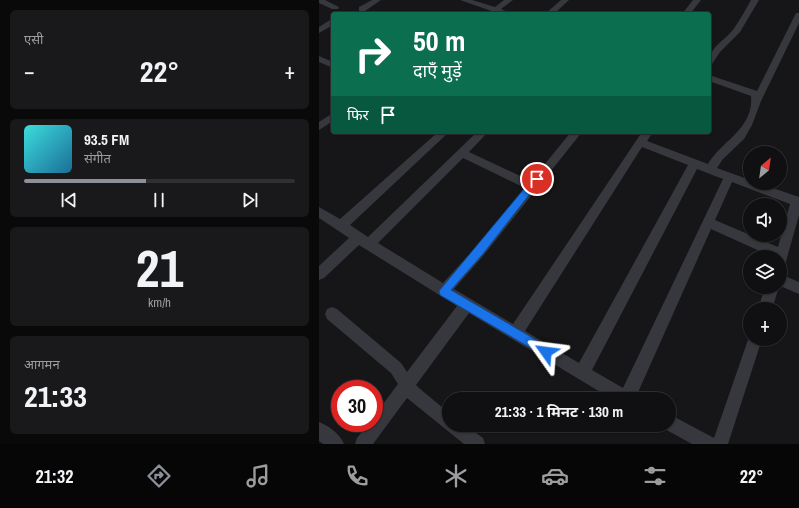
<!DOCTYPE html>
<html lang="hi">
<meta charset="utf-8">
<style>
:root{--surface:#101012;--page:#19191b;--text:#f1f3f6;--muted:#9c9d9f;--line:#303032;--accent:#8c9099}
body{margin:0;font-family:"Archivo Narrow","Noto Sans Devanagari",sans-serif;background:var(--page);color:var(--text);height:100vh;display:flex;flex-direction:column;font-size:15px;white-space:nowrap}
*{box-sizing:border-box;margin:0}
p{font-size:13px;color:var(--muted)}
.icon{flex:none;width:22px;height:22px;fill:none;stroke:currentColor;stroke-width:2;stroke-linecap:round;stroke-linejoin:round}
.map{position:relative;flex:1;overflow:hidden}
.drawer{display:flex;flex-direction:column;gap:10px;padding:10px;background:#09090a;width:319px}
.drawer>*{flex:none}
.banner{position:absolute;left:12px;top:12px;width:380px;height:122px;border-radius:4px;box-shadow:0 1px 3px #0004,0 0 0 1px var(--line);background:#0b6e4f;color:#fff;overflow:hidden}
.needle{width:26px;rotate:29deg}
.fabs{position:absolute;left:424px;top:146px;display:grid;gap:8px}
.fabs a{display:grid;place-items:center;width:44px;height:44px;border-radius:50%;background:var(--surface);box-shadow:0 1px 3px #0004,0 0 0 1px var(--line);font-size:20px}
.speed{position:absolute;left:12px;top:380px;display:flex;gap:8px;font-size:20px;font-weight:700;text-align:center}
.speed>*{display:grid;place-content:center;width:52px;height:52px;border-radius:50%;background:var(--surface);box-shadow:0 1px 3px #0004,0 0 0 1px var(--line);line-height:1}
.speed .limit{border:6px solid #d22;background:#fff;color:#111}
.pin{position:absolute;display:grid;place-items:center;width:34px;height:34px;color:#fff;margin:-17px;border:2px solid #fff;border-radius:50%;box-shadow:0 1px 4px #0007}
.me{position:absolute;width:44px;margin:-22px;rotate:301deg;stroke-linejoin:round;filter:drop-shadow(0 0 3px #0008)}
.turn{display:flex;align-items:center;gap:14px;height:84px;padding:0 16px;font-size:18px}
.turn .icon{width:52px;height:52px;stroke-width:2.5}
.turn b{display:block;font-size:28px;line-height:34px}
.then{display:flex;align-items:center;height:38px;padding:0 16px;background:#0003;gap:8px;font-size:15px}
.big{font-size:30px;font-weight:700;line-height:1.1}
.drawer .widget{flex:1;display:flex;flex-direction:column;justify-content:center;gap:6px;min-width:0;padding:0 14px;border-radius:6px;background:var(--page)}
.drawer .dial{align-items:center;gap:0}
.dial b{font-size:52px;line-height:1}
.song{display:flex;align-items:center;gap:12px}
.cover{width:48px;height:48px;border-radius:6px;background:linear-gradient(135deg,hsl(180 70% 55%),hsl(200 70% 35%))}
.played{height:4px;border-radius:2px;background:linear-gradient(90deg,var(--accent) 45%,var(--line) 45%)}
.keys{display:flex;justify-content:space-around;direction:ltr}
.heat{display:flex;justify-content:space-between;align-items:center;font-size:22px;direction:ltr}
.trip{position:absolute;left:123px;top:392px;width:234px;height:40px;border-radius:20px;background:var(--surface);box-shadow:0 1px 3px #0004,0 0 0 1px var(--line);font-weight:700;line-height:40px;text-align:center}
.tabs{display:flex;height:64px;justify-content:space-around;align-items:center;background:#060607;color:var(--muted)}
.tabs .icon{width:28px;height:28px}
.tabs .active{color:var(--accent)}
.tabs b{font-size:18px;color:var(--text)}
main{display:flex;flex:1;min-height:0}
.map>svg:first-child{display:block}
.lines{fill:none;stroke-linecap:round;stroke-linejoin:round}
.street{fill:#37383d;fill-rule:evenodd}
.route{fill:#1a73e8;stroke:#114b97}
</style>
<main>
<section class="drawer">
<div class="widget"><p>एसी</p>
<div class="heat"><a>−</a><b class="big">22°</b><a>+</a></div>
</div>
<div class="widget">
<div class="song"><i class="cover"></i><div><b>93.5 FM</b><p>संगीत</p></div></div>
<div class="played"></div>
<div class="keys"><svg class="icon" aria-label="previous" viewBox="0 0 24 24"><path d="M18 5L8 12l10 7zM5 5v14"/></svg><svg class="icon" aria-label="pause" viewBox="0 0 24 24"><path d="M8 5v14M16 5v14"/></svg><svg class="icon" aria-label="next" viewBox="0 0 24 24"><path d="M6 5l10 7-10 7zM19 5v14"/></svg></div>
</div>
<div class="widget dial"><b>21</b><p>km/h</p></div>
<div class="widget"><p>आगमन</p><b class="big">21:33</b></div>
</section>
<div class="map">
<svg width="480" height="444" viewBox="0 0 480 444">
<rect width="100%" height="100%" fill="#161618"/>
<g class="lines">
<g class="street">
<path d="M0,0H6L20,7L19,9H13L0,3Z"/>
<path d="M53,0H62L46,11H40V7Z"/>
<path d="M141,0H153L176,7L185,0H194L182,9L193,14H181Z"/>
<path d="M242,0H250L235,14H226Z"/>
<path d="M374,0H382L371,14H363Z"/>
<path d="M432,0H440L421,32L401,52L393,64L390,65C390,45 406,42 416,27C422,18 427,9 432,0Z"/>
<path d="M477,13H480V23L442,101L433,125L425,139L404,159L398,168L431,180V183H439L480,197V215L466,265L461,267V257H454L392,229L316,399H293L150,313L97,385L100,388L130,413V425H146L164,438L166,444H145L88,398L54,444H36L38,438L50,423H55V416L79,384L72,373L8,319L6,314L8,309L13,307L18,309L82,363L88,372L138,306L40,245L5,278L0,280V266L30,238L0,218V207L21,219L119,132H130L31,225L49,237L158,132H169L150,152L212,181L252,132H263L164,256L135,289L194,324L323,132H334L328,141L389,164C402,141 435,129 432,96L390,81V75L438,91ZM323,147L369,165L260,363L206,331ZM144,158L206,188L156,248L124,283L59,243ZM378,169L404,179L304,388L273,370ZM413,182L471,204L459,247L396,220Z"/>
<path d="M11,20H14V25L0,33V27Z"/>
<path d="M0,56L14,62V68L0,62Z"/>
<path d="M14,113V121L0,130V122Z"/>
<path d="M461,274L480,282V294L461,286Z"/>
<path d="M446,287H460L453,309H439Z"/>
<path d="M431,334V339H443L409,444H373L344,428L343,425H350V414L395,438Z"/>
<path d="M0,422C10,426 21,434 25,444H4L0,441Z"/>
</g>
</g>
<path class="route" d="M218,176L222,179L221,181L163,255L132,290L231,348L233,352L231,355L227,357L121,295L120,291L215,177Z"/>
</svg>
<div class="fabs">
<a><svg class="needle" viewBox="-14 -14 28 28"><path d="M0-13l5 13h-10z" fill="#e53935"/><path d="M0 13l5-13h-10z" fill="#9c9d9f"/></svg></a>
<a><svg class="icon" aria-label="sound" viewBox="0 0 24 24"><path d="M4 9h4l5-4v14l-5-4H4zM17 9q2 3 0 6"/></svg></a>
<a><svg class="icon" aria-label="layers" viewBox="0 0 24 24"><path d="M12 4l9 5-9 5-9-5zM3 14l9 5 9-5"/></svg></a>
<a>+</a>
</div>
<div class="speed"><div class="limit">30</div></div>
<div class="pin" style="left:218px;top:179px;background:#d93025"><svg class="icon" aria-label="arrive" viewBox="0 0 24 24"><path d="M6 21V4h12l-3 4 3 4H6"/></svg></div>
<svg class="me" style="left:227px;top:352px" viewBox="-20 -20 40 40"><path d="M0-17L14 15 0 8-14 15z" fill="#1a73e8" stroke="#fff" stroke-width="4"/></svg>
<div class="trip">21:33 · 1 मिनट · 130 m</div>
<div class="banner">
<div class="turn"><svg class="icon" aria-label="right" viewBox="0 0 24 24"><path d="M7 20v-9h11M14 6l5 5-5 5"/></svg><div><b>50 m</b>दाएँ मुड़ें</div></div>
<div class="then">फिर<svg class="icon" aria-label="arrive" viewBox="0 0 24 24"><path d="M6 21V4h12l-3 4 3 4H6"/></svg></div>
</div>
</div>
</main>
<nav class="tabs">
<b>21:32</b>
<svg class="icon active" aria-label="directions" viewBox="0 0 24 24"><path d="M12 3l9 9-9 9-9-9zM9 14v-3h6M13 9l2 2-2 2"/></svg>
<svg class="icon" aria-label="music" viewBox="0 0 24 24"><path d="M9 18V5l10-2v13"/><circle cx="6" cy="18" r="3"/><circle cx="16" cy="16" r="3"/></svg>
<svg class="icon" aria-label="phone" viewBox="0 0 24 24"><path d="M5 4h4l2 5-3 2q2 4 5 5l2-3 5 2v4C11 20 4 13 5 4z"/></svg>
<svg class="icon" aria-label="climate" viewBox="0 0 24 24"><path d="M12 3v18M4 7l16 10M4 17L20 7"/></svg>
<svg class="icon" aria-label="car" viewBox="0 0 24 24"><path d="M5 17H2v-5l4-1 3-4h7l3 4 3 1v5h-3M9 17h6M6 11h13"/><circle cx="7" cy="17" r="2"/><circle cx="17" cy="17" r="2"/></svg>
<svg class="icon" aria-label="filters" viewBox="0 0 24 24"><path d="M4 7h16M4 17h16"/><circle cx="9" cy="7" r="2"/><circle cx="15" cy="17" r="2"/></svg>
<b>22°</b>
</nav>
